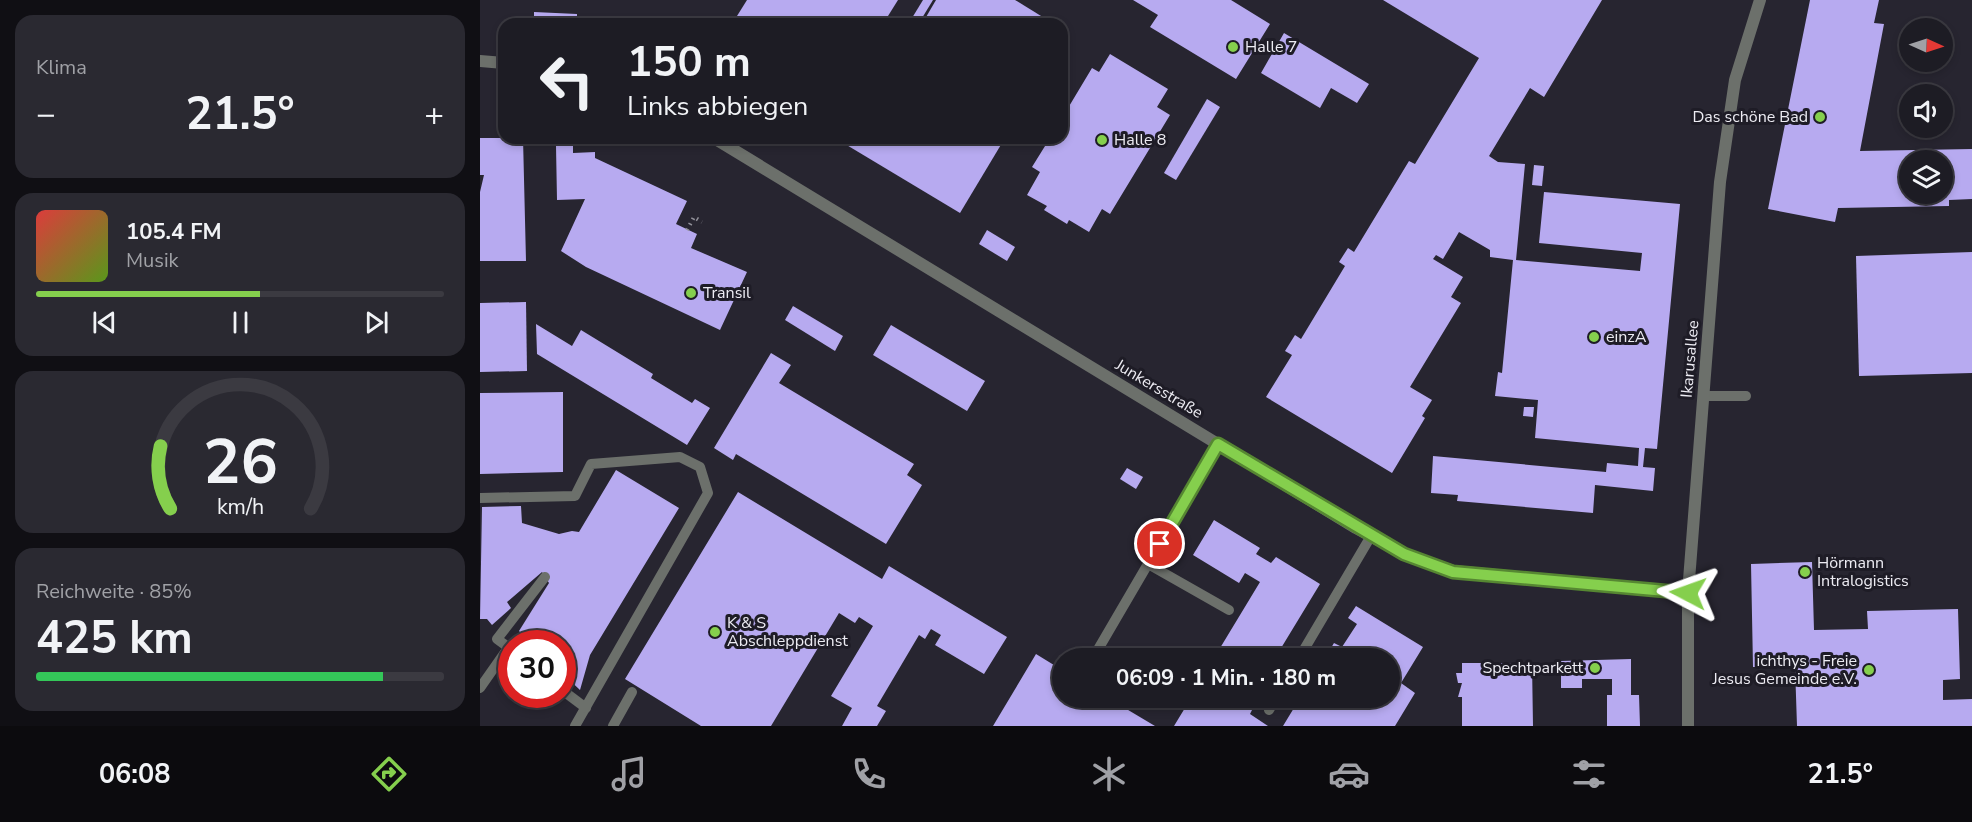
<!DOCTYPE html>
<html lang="de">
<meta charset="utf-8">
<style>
:root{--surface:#1d1c24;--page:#2a2931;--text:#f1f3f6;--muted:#a0a1a6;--line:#3b3a41;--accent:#85cf4d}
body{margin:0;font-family:"Nunito Sans",sans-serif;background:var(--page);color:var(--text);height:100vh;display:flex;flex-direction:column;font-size:22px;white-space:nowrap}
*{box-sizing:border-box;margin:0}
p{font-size:20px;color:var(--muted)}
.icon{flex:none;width:33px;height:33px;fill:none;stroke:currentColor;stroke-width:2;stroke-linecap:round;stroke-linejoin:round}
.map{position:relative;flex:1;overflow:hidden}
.details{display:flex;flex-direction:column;gap:15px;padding:15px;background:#100f14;width:480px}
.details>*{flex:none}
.guide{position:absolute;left:18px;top:18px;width:570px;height:126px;border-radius:18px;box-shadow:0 3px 9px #0003,0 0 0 2px var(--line);background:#1d1c24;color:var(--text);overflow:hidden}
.needle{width:39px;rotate:93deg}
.fabs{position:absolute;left:1419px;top:18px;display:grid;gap:12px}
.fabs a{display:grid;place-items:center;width:54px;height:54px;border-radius:50%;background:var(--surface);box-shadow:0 3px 9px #0003,0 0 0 2px var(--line);font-size:30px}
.speed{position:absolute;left:18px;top:630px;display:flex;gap:12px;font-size:30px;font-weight:700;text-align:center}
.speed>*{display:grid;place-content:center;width:78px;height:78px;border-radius:50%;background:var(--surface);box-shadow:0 3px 9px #0003,0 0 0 2px var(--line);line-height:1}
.speed .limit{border:9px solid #d22;background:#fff;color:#111}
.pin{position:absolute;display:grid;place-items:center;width:51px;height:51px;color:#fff;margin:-26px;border:3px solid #fff;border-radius:50%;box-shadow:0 2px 6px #0007}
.me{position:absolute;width:66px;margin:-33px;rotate:274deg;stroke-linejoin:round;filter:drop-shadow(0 0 4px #0008)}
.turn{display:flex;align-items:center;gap:21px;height:126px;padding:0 30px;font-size:27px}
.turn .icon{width:78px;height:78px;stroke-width:2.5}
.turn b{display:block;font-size:42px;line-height:51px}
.big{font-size:45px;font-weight:700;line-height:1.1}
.details .card{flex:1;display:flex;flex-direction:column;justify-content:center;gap:9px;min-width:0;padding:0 21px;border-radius:18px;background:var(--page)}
.details .dial{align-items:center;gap:0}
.dial svg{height:156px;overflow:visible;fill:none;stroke:var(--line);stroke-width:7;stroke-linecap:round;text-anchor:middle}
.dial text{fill:var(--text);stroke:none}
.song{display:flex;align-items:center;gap:18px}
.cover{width:72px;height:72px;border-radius:9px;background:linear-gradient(135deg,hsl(0 70% 55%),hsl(90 70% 35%))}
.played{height:6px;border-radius:3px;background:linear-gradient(90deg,var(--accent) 55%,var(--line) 55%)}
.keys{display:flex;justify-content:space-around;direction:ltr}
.heat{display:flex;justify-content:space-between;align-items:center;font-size:33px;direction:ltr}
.charge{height:9px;border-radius:4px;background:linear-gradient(90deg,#34c759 85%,var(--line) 0)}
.trip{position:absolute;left:572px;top:648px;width:348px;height:60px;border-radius:30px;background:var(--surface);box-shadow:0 3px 9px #0003,0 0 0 2px var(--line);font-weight:700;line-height:60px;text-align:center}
.tabs{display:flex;height:96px;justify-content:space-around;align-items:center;background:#0c0b0e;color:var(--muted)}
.tabs .icon{width:42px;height:42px}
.tabs .on{color:var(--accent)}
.tabs b{font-size:27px;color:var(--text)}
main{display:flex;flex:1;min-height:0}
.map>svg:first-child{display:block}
.building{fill:#b7aaf0;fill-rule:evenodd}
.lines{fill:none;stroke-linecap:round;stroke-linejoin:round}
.path{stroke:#908f98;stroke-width:4;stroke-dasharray:1.5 4.5;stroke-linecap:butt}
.service{stroke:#6c706b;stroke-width:10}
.minor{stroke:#6c706b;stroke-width:12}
.route-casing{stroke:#568732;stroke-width:15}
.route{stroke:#85cf4d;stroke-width:10}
.poi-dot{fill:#85cf4d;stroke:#1e1c26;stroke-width:2}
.labels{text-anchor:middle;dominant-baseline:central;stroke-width:6;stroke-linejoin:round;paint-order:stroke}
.poi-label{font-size:16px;fill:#edecf3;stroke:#1e1c26;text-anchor:start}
.street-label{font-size:16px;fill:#edecf3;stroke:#1e1c26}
</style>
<main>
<section class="details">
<div class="card"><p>Klima</p>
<div class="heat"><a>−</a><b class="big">21.5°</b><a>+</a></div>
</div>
<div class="card">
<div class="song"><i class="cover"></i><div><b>105.4 FM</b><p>Musik</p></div></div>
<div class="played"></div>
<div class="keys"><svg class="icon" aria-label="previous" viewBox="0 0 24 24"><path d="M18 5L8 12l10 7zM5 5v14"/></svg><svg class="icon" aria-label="pause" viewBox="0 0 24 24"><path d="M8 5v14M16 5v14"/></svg><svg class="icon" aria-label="next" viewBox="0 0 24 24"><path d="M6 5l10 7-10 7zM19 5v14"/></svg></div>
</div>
<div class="card dial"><svg viewBox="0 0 100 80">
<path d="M14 69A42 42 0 1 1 86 69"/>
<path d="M14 69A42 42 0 0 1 9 37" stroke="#85cf4d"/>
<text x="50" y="56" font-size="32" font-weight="700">26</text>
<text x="50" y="72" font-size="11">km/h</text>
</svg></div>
<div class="card"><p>Reichweite · 85%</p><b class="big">425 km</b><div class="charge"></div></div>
</section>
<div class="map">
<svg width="1492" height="726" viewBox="0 0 1492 726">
<rect width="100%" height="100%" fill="#272530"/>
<g class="building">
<path d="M267,0H418L403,24H252Z"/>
<path d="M443,0H453L439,23L432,18Z"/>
<path d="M456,0H535L574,24H442Z"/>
<path d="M653,0H751L790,24L756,79L670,27L678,15Z"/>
<path d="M903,0H1122L1064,97L1050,88L1009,156L1018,162L1045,164L1036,260L1160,271L1162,253L1059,243L1064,192L1200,204L1177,449L1165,448L1163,467L1175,468L1173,491L1115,485L1113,513L977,501L978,495L951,493L953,456L1126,472L1127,463L1158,466L1159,448L1055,438L1058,400L1015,396L1018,372L1022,373L1033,260L1010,257V250L979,232L963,259L956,255L953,259L983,277L971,297L981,303L930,387L952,400L942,416L945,418L912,473L786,397L812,355L805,351L815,335L821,339L865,266L859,262L868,248L874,252L929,161L935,164L999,58Z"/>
<path d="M1330,0H1399L1394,23L1404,24L1380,151L1492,149V199L1469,200V206L1358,208L1355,222L1288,209ZM1430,160H1462V194H1430Z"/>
<path d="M54,12L97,14V23L54,20Z"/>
<path d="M804,33L889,84L877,103L851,88L840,108L781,73Z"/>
<path d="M630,54L688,89L677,107L690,115L630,214L622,209L609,232L589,220L587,224L564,210L567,206L547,195L560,172L552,167L570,138H582V118L612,68L619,72Z"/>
<path d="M727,99L740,107L696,180L684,173Z"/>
<path d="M0,138H43L46,261H0V192L4,175H0Z"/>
<path d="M355,138H525L480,213Z"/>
<path d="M93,145V153L115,152V158L207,201L196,224L217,234L211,248L267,272L240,330L106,267L81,251L105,199L77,200L76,146Z"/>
<path d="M1054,165L1064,166L1062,186L1052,185Z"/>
<path d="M507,230L535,247L527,261L499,244Z"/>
<path d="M1492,252V373L1379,376L1376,256Z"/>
<path d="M46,302L47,371L0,372V303Z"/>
<path d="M313,306L363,336L355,351L305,320Z"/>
<path d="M56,324L92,346L101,330L173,374L171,378L212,403L215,399L230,408L207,445L57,354Z"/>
<path d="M411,325L505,381L487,411L393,355Z"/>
<path d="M291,353L311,365L299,383L434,464L427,475L442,485L406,544L256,454L253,460L234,448Z"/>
<path d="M83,392V472L0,474V393Z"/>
<path d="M1044,407H1054L1053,417L1043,416Z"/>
<path d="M647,468L663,477L656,489L640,479Z"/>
<path d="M136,470L199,508L110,655L100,690L82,673V644H52L39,631L69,583L62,572L27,602L31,608L12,625L7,619H0L2,507L41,506L42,523L79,534L92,531L99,532Z"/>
<path d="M258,492L402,579L409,566L527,637L504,674L455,645L461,635L451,629L445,639L439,635L397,706L406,711L397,726H362L372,708L351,696L393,626L379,617L375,623L359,613L291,726H221L145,679Z"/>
<path d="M734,520L780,548L776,554L791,563L796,557L840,584L795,658H734L780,582L765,573L759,583L713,555Z"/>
<path d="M1332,562L1334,630L1388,629L1387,611L1478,609L1480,679L1463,680V700L1492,699V726H1317L1315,666L1273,667L1271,564Z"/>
<path d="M876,606L943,647L921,683L935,693L915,726H803L820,698H909V658H845L854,643L862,647L877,624L868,618Z"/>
<path d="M556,654L582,670V698H628L675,726H513Z"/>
<path d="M1151,659V695H1159L1160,726H1127V695H1132V679H1102V688H1081V661Z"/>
<path d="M982,663H1052L1053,726H982V697H978L982,683H978L976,673H982Z"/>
<path d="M711,698H772L769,703L774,706L770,714L788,726H694Z"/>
</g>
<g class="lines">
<path class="path" d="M207,230L214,217L222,222"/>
<g class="service">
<path d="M1224,396H1266"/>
<path d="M0,498L95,496L111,464L200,457L220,467L228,493L95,726"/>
<path d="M668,564L749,610"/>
<path d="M32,650L17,639L65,577"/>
<path d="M613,658L738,444"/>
<path d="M819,658L891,536"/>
<path d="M0,688L28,648"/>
<path d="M82,690L106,708"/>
<path d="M789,710L796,698"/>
<path d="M133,726L152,692"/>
</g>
<g class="minor">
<path d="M0,61L24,63"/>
<path d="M234,138L876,528L924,554L973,571L1208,593"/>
<path d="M1208,726V593L1240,182L1255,80L1280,0"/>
</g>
</g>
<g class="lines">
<g class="route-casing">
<path id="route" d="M680,544L738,444L924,554L973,572L1208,593"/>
</g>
<use href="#route" class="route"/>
</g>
<g class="poi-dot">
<circle cx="753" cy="47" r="6"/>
<circle cx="1340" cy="117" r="6"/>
<circle cx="622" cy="140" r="6"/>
<circle cx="211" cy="293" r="6"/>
<circle cx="1114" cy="337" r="6"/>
<circle cx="1325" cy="572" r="6"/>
<circle cx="235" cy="632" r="6"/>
<circle cx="1115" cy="668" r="6"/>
<circle cx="1389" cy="670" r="6"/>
</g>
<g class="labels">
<g class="poi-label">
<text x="765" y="47">Halle 7</text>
<text x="1328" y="117" text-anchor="end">Das schöne Bad</text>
<text x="634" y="140">Halle 8</text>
<text x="223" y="293">Transil</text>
<text x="1126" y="337">einzA</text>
<text x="1337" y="563">Hörmann<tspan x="1337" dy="18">Intralogistics</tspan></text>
<text x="247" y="623">K &amp; S<tspan x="247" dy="18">Abschleppdienst</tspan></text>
<text x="1377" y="661" text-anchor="end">ichthys - Freie<tspan x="1377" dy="18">Jesus Gemeinde e.V.</tspan></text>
<text x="1103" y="668" text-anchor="end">Spechtparkett</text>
</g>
<g class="street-label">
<text transform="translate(1210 359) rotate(-85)">Ikarusallee</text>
<text transform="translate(679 389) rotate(31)">Junkersstraße</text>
</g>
</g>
</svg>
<div class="fabs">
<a><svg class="needle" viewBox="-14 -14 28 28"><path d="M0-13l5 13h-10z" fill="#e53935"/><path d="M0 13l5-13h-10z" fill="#a0a1a6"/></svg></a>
<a><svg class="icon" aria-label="sound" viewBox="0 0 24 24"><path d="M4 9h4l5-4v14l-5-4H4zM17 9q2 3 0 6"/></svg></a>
<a><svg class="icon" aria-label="layers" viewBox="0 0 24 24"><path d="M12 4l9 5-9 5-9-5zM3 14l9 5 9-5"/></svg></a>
</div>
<div class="speed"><div class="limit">30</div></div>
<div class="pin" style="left:680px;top:544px;background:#d93025"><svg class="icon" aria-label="arrive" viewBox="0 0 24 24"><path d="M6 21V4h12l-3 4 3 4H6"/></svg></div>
<svg class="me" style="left:1208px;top:593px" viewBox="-20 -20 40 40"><path d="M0-17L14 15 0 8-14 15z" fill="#85cf4d" stroke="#fff" stroke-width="4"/></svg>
<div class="trip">06:09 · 1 Min. · 180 m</div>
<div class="guide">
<div class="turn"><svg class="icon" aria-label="left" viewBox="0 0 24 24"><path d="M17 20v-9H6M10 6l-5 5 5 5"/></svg><div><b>150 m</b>Links abbiegen</div></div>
</div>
</div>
</main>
<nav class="tabs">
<b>06:08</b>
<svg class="icon on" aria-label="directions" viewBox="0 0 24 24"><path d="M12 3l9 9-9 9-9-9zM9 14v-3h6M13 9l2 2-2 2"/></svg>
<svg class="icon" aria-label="music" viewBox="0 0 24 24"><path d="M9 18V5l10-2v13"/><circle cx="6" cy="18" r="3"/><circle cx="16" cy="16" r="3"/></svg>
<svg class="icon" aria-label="phone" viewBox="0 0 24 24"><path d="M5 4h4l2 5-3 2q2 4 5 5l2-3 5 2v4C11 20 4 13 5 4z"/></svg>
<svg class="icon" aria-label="climate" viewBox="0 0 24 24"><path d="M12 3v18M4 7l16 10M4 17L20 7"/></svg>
<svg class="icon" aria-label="car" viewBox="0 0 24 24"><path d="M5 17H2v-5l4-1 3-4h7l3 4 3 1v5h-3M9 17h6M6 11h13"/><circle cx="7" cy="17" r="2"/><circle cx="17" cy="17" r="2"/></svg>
<svg class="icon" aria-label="filters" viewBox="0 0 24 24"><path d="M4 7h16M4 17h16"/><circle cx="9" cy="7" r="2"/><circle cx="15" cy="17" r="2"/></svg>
<b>21.5°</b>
</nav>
